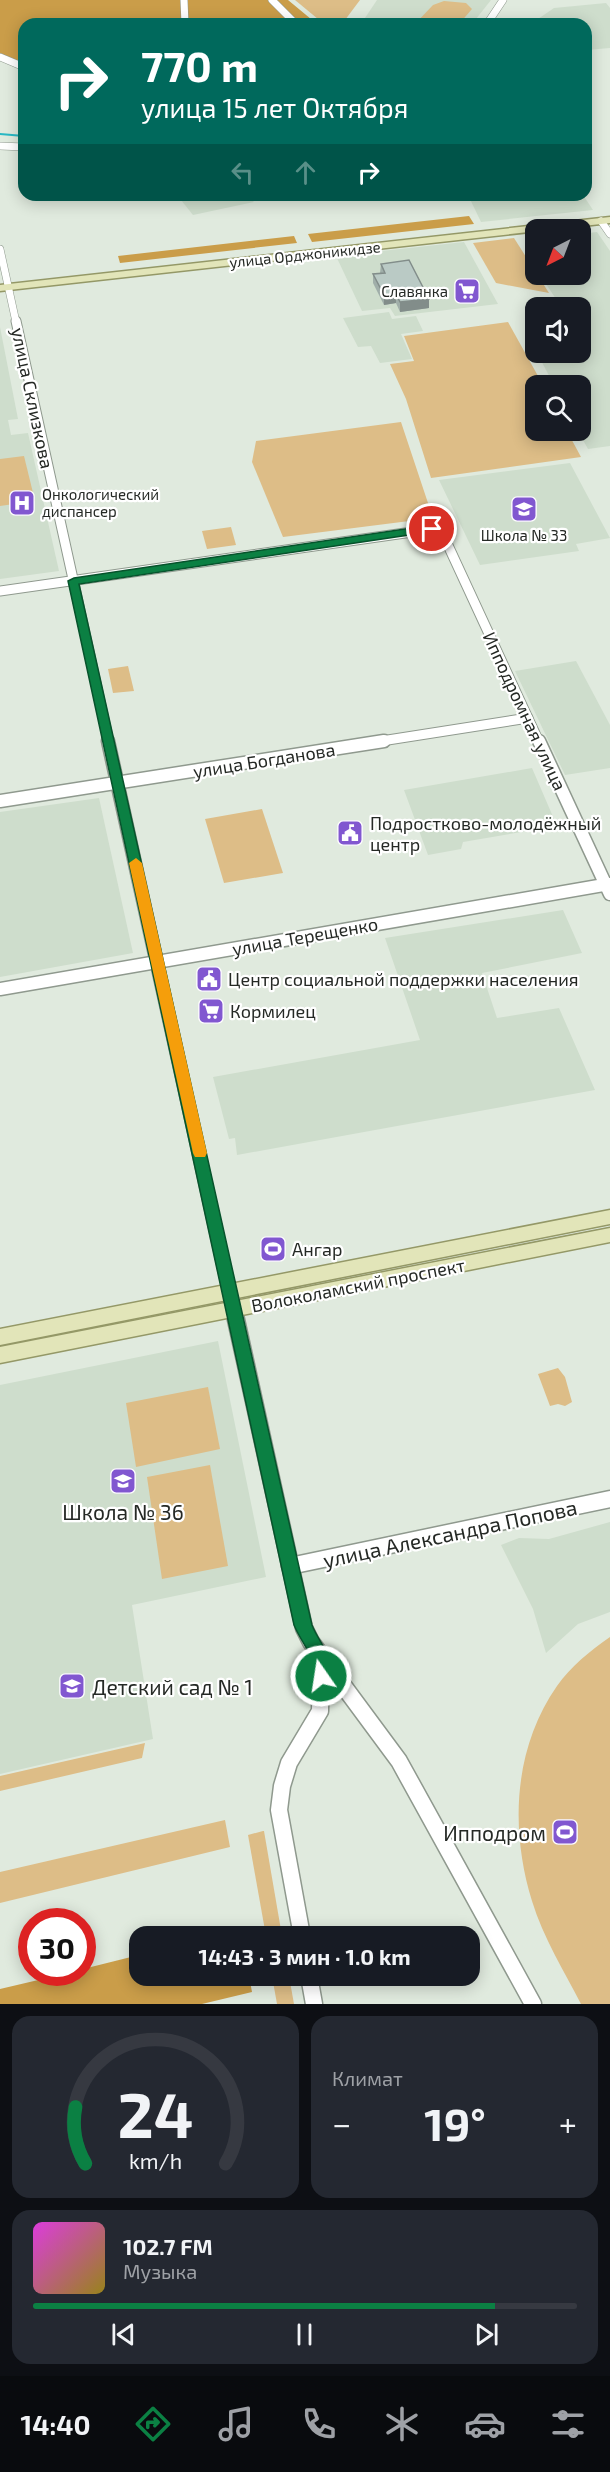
<!DOCTYPE html>
<html lang="ru">
<meta charset="utf-8">
<style>
:root{--surface:#171b24;--page:#242831;--text:#f1f3f6;--muted:#9ea1a6;--line:#363941;--accent:#0b8043}
body{margin:0;font-family:"Exo 2",sans-serif;background:var(--page);color:var(--text);height:100vh;display:flex;flex-direction:column;font-size:22px;white-space:nowrap}
*{box-sizing:border-box;margin:0}
p{font-size:20px;color:var(--muted)}
.icon{flex:none;width:33px;height:33px;fill:none;stroke:currentColor;stroke-width:2;stroke-linecap:round;stroke-linejoin:round}
.map{position:relative;height:2004px;overflow:hidden}
.side{display:flex;flex-direction:column;gap:12px;padding:12px;background:#0d0f14;flex:1}
.side>*{flex:none}
.guide{position:absolute;left:18px;top:18px;width:574px;height:183px;border-radius:18px;box-shadow:0 3px 15px #0003;background:#00695c;color:#fff;overflow:hidden}
.needle{width:39px;rotate:222deg}
.buttons{position:absolute;left:525px;top:219px;display:grid;gap:12px}
.buttons a{display:grid;place-items:center;width:66px;height:66px;border-radius:12px;background:var(--surface);box-shadow:0 3px 15px #0003;font-size:30px}
.speed{position:absolute;left:18px;top:1908px;display:flex;gap:12px;font-size:30px;font-weight:700;text-align:center}
.speed>*{display:grid;place-content:center;width:78px;height:78px;border-radius:50%;background:var(--surface);box-shadow:0 3px 15px #0003;line-height:1}
.speed .limit{border:9px solid #d22;background:#fff;color:#111}
.pin{position:absolute;display:grid;place-items:center;width:51px;height:51px;color:#fff;margin:-26px;border:3px solid #fff;border-radius:50%;box-shadow:0 2px 6px #0007}
.me{position:absolute;width:66px;margin:-33px;rotate:347deg;stroke-linejoin:round;filter:drop-shadow(0 0 4px #0008)}
.turn{display:flex;align-items:center;gap:21px;height:126px;padding:0 24px;font-size:27px}
.turn .icon{width:78px;height:78px;stroke-width:2.5}
.turn b{display:block;font-size:42px;line-height:51px}
.lanes{display:flex;align-items:center;height:57px;padding:0 24px;background:#0003;justify-content:center;gap:30px;direction:ltr}
.lanes .off{opacity:.35}
.big{font-size:45px;font-weight:700;line-height:1.1}
.side .tile{flex:1;display:flex;flex-direction:column;justify-content:center;gap:9px;min-width:0;padding:0 21px;border-radius:18px;background:var(--page)}
.side .dial{align-items:center;gap:0}
.dial svg{height:156px;overflow:visible;fill:none;stroke:var(--line);stroke-width:7;stroke-linecap:round;text-anchor:middle}
.dial text{fill:var(--text);stroke:none}
.song{display:flex;align-items:center;gap:18px}
.cover{width:72px;height:72px;border-radius:9px;background:linear-gradient(135deg,hsl(300 70% 55%),hsl(50 70% 35%))}
.played{height:6px;border-radius:3px;background:linear-gradient(90deg,var(--accent) 85%,var(--line) 85%)}
.keys{display:flex;justify-content:space-around;direction:ltr}
.heat{display:flex;justify-content:space-between;align-items:center;font-size:33px;direction:ltr}
.side .tiles{flex:1;display:grid;gap:12px;grid-template-columns:1fr 1fr}
.tile:last-child{grid-column:span 2}
.trip{position:absolute;left:129px;top:1926px;width:351px;height:60px;border-radius:18px;background:var(--surface);box-shadow:0 3px 15px #0003;font-weight:700;line-height:60px;text-align:center}
.tabs{display:flex;height:96px;justify-content:space-around;align-items:center;background:#090b0e;color:var(--muted)}
.tabs .icon{width:42px;height:42px}
.tabs .selected{color:var(--accent)}
.tabs b{font-size:27px;color:var(--text)}
.map>svg:first-child{display:block}
.built{fill:#ceddcc}
.green{fill:#ddbd87}
.forest{fill:#ca9d49}
.lines{fill:none;stroke-linecap:round;stroke-linejoin:round}
.stream{stroke:#29b8c4;stroke-width:2}
.minor-far3-casing{stroke:#8f998e;stroke-width:8}
.minor-far2-casing{stroke:#8f998e;stroke-width:11}
.minor-far1-casing{stroke:#8f998e;stroke-width:15}
.minor-casing{stroke:#8f998e;stroke-width:19}
.major-casing{stroke:#949867;stroke-width:3}
.minor-far3{stroke:#fff;stroke-width:7}
.minor-far2{stroke:#fff;stroke-width:9}
.minor-far1{stroke:#fff;stroke-width:12}
.minor{stroke:#fff;stroke-width:16}
.major{fill:#e2e5b9;fill-rule:evenodd}
.wall{fill:#a0aea9}
.shaded-wall{fill:#828d8a}
.building{fill:#bacac5;stroke:#828d8a;stroke-width:1.5}
.route{fill:#0b8043;stroke:#07532c;stroke-width:1.5}
.slow{fill:#f59e0b}
.labels{text-anchor:middle;dominant-baseline:central;stroke-width:4.5;stroke-linejoin:round;paint-order:stroke}
.far-street-label{font-size:15px;fill:#252925;stroke:#fff}
.far-poi-label{font-size:15px;fill:#252925;stroke:#fff;text-anchor:end}
.street-label{font-size:18px;fill:#252925;stroke:#fff}
.poi-label{font-size:18px;fill:#252925;stroke:#fff;text-anchor:start}
.near-poi-label{font-size:21px;fill:#252925;stroke:#fff}
.near-street-label{font-size:21px;fill:#252925;stroke:#fff}
</style>
<div class="map">
<svg width="610" height="2004" viewBox="0 0 610 2004">
<rect width="100%" height="100%" fill="#e0eade"/>
<g class="built">
<path d="M377,0H491L472,24H361Z"/>
<path d="M606,3L610,8V48L587,50L586,24H537L535,21L554,8Z"/>
<path d="M177,195H247L254,202L193,215Z"/>
<path d="M468,195H583L593,210L481,222Z"/>
<path d="M597,232L610,251V446L588,449L578,431L580,430V386L554,385L537,353L580,352L581,347L590,345L581,329L580,308L568,307L562,298L556,299L540,275L580,274L581,234Z"/>
<path d="M464,242L498,304L395,316L390,308L362,311L336,256Z"/>
<path d="M389,312L392,319L416,316L423,331L401,334L412,359L380,363L371,346L358,347L343,318Z"/>
<path d="M0,327L18,419L8,420L11,435L28,433L59,571L0,579Z"/>
<path d="M570,463L610,538L576,544L579,551L480,565L439,480Z"/>
<path d="M576,661L610,725V768L565,775L515,671Z"/>
<path d="M532,768L557,826L463,842L461,849L428,855L404,790Z"/>
<path d="M99,798L133,953L0,977V812Z"/>
<path d="M563,910L582,953L482,973L497,1018L559,1008L595,1090L237,1155L235,1138L229,1139L213,1077L420,1040L385,938Z"/>
<path d="M218,1341L266,1577L132,1605L153,1739L0,1774V1385Z"/>
<path d="M610,1522V1612L578,1624L546,1653L533,1609L501,1545L519,1538L549,1539Z"/>
</g>
<g class="green">
<path d="M295,0H360L342,24H324Z"/>
<path d="M444,1L466,3L472,9L459,24H415L433,5Z"/>
<path d="M514,238L549,293L496,283L473,243Z"/>
<path d="M508,322L543,385L536,386V430L567,431L581,457L431,478L406,399L390,364L414,361L404,336Z"/>
<path d="M401,422L433,518L283,537L252,462L256,441Z"/>
<path d="M24,456L35,501L0,506V459Z"/>
<path d="M231,527L236,545L207,549L202,531Z"/>
<path d="M128,666L134,691L113,693L108,669Z"/>
<path d="M262,809L283,873L224,883L205,819Z"/>
<path d="M558,1368L565,1377L572,1402L565,1406L558,1404L550,1406L538,1374Z"/>
<path d="M208,1387L220,1449L136,1467L126,1403Z"/>
<path d="M210,1465L228,1566L162,1579L147,1477Z"/>
<path d="M610,1637V2004H581C564,1971 543,1937 532,1901C510,1830 513,1749 557,1686C571,1666 590,1651 610,1637Z"/>
<path d="M145,1743L142,1758L0,1791V1776Z"/>
<path d="M225,1820L230,1847L0,1903V1872Z"/>
<path d="M263,1831H264L282,1936H266L248,1835Z"/>
<path d="M272,1976H289L294,2004H277Z"/>
</g>
<g class="forest">
<path d="M0,0H288L317,24H24V63L0,54Z"/>
<path d="M469,216L474,224L312,242L308,234Z"/>
<path d="M294,236L297,243L120,263L118,256Z"/>
<path d="M139,1955L140,1976H249L252,1992L202,2004H0V1989L68,1973L82,1972L83,1969Z"/>
</g>
<g class="lines">
<path class="stream" d="M0,134L24,136"/>
<g class="minor-far3-casing">
<g id="minor-far3">
<path d="M184,0L185,24"/>
<path d="M272,0L292,20"/>
<path d="M487,24L503,0"/>
<path d="M0,57L24,67"/>
<path d="M0,146L24,147"/>
<path d="M601,221L610,234"/>
<path d="M0,249L16,322"/>
</g>
</g>
<g class="minor-far2-casing">
<g id="minor-far2">
<path d="M16,321L109,742"/>
<path d="M0,591L440,528L539,742"/>
<path d="M375,742L528,718"/>
</g>
</g>
<g class="minor-far1-casing">
<g id="minor-far1">
<path d="M108,741L229,1290"/>
<path d="M539,741L610,894"/>
<path d="M0,801L384,741"/>
<path d="M0,989L610,884"/>
</g>
</g>
<g class="minor-casing">
<g id="minor">
<path d="M229,1288L304,1628L311,1642L399,1761L533,2004"/>
<path d="M290,1566L610,1499"/>
<path d="M302,1936L279,1810L282,1786L289,1763L320,1711L321,1656"/>
<path d="M309,1976L314,2004"/>
</g>
</g>
<g class="major-casing">
<g id="major">
<path d="M610,217V223L0,291V285Z"/>
<path d="M610,1210V1224L0,1345V1329Z"/>
<path d="M610,1228V1242L0,1363V1347Z"/>
</g>
</g>
<use href="#minor-far3" class="minor-far3"/>
<use href="#minor-far2" class="minor-far2"/>
<use href="#minor-far1" class="minor-far1"/>
<use href="#minor" class="minor"/>
<use href="#major" class="major"/>
</g>
<path class="wall" d="M381,264L429,299V308L400,312L396,303L384,305L373,283V274L380,273Z"/>
<g class="shaded-wall">
<path d="M396,294V303L384,305V295Z"/>
<path d="M429,299V308L400,312V302Z"/>
</g>
<path class="building" d="M409,260L429,299L400,302L396,294L384,295L373,274L385,273L381,264Z"/>
<path class="route" d="M432,525L437,529L436,531L79,584L312,1625C320,1646 338,1658 328,1682L321,1685L315,1682C312,1674 314,1664 311,1657C306,1646 299,1637 294,1625L68,581L74,578Z"/>
<path class="slow" d="M136,858L142,863L207,1153L205,1157H195L193,1153L129,863Z"/>
<defs>
<g id="supermarket-square" transform="scale(1.35)"><rect x="-9" y="-9" width="18" height="18" rx="4" fill="#8157d0" stroke="#fff"/><path d="M-6-5.5h2.5l.6 2H6L4.5 2H-2.5L-4.4-4H-6ZM-1.5 3.2a1.3 1.3 0 1 0 .1 0ZM3 3.2a1.3 1.3 0 1 0 .1 0Z" fill="#fff"/></g>
<g id="hospital-square" transform="scale(1.35)"><rect x="-9" y="-9" width="18" height="18" rx="4" fill="#8157d0" stroke="#fff"/><path d="M-5-5h3v3.5h4V-5h3V5h-3V1.5h-4V5h-3Z" fill="#fff"/></g>
<g id="school-square" transform="scale(1.35)"><rect x="-9" y="-9" width="18" height="18" rx="4" fill="#8157d0" stroke="#fff"/><path d="M0-5L7-2L0 1L-7-2ZM-4 1L0 2.5L4 1V4Q0 6-4 4Z" fill="#fff"/></g>
<g id="civic-square" transform="scale(1.35)"><rect x="-9" y="-9" width="18" height="18" rx="4" fill="#8157d0" stroke="#fff"/><path d="M-.6-6.5H3V-4.5H.6V-3L4-1V1h2V6H-6V1h2V-1L-.6-3ZM-1.2 2.5V6h2.4V2.5Z" fill="#fff"/></g>
<g id="stadium-square" transform="scale(1.35)"><rect x="-9" y="-9" width="18" height="18" rx="4" fill="#8157d0" stroke="#fff"/><path d="M0-5a6.5 5 0 1 0 0 10a6.5 5 0 1 0 0-10ZM-3.5-1.8h7v3.6h-7Z" fill="#fff"/></g>
</defs>
<g fill-rule="evenodd">
<use href="#supermarket-square" x="467" y="291"/>
<use href="#hospital-square" x="22" y="503"/>
<use href="#school-square" x="524" y="509"/>
<use href="#civic-square" x="350" y="833"/>
<use href="#civic-square" x="209" y="979"/>
<use href="#supermarket-square" x="211" y="1011"/>
<use href="#stadium-square" x="273" y="1249"/>
<use href="#school-square" x="123" y="1481"/>
<use href="#school-square" x="72" y="1686"/>
<use href="#stadium-square" x="565" y="1832"/>
</g>
<g class="labels">
<g class="far-street-label">
<text transform="translate(305 254) rotate(-6)">улица Орджоникидзе</text>
</g>
<g class="far-poi-label">
<text x="448" y="291">Славянка</text>
<text x="42" y="494" text-anchor="start">Онкологический<tspan x="42" dy="17">диспансер</tspan></text>
<text x="524" y="535" text-anchor="middle">Школа № 33</text>
</g>
<g class="street-label">
<text transform="translate(33 398) rotate(78)">улица Склизкова</text>
<text transform="translate(525 711) rotate(65)">Ипподромная улица</text>
<text transform="translate(264 760) rotate(-9)">улица Богданова</text>
<text transform="translate(305 936) rotate(-10)">улица Терещенко</text>
<text transform="translate(358 1285) rotate(-11)">Волоколамский проспект</text>
</g>
<g class="poi-label">
<text x="370" y="823">Подростково-молодёжный<tspan x="370" dy="21">центр</tspan></text>
<text x="228" y="979">Центр социальной поддержки населения</text>
<text x="230" y="1011">Кормилец</text>
<text x="292" y="1249">Ангар</text>
</g>
<g class="near-poi-label">
<text x="123" y="1511">Школа № 36</text>
<text x="92" y="1686" text-anchor="start">Детский сад № 1</text>
<text x="546" y="1832" text-anchor="end">Ипподром</text>
</g>
<g class="near-street-label">
<text transform="translate(450 1533) rotate(-12)">улица Александра Попова</text>
</g>
</g>
</svg>
<div class="buttons">
<a><svg class="needle" viewBox="-14 -14 28 28"><path d="M0-13l5 13h-10z" fill="#e53935"/><path d="M0 13l5-13h-10z" fill="#9ea1a6"/></svg></a>
<a><svg class="icon" aria-label="sound" viewBox="0 0 24 24"><path d="M4 9h4l5-4v14l-5-4H4zM17 9q2 3 0 6"/></svg></a>
<a><svg class="icon" aria-label="search" viewBox="0 0 24 24"><circle cx="10" cy="10" r="6"/><path d="M15 15l6 6"/></svg></a>
</div>
<div class="speed"><div class="limit">30</div></div>
<div class="pin" style="left:432px;top:529px;background:#d93025"><svg class="icon" aria-label="arrive" viewBox="0 0 24 24"><path d="M6 21V4h12l-3 4 3 4H6"/></svg></div>
<svg class="me" style="left:321px;top:1676px" viewBox="-20 -20 40 40"><circle r="17" fill="#0b8043" stroke="#fff" stroke-width="3"/><path d="M0-11L8 9 0 5-8 9z" fill="#fff"/></svg>
<div class="trip">14:43 · 3 мин · 1.0 km</div>
<div class="guide">
<div class="turn"><svg class="icon" aria-label="right" viewBox="0 0 24 24"><path d="M7 20v-9h11M14 6l5 5-5 5"/></svg><div><b>770 m</b>улица 15 лет Октября</div></div>
<div class="lanes"><svg class="icon off" aria-label="left" viewBox="0 0 24 24"><path d="M17 20v-9H6M10 6l-5 5 5 5"/></svg><svg class="icon off" aria-label="ahead" viewBox="0 0 24 24"><path d="M12 20V5M6 11l6-6 6 6"/></svg><svg class="icon" aria-label="right" viewBox="0 0 24 24"><path d="M7 20v-9h11M14 6l5 5-5 5"/></svg></div>
</div>
</div>
<section class="side">
<div class="tiles">
<div class="tile dial"><svg viewBox="0 0 100 80">
<path d="M14 69A42 42 0 1 1 86 69"/>
<path d="M14 69A42 42 0 0 1 9 40" stroke="#0b8043"/>
<text x="50" y="56" font-size="32" font-weight="700">24</text>
<text x="50" y="72" font-size="11">km/h</text>
</svg></div>
<div class="tile"><p>Климат</p>
<div class="heat"><a>−</a><b class="big">19°</b><a>+</a></div>
</div>
<div class="tile">
<div class="song"><i class="cover"></i><div><b>102.7 FM</b><p>Музыка</p></div></div>
<div class="played"></div>
<div class="keys"><svg class="icon" aria-label="previous" viewBox="0 0 24 24"><path d="M18 5L8 12l10 7zM5 5v14"/></svg><svg class="icon" aria-label="pause" viewBox="0 0 24 24"><path d="M8 5v14M16 5v14"/></svg><svg class="icon" aria-label="next" viewBox="0 0 24 24"><path d="M6 5l10 7-10 7zM19 5v14"/></svg></div>
</div>
</div>
</section>
<nav class="tabs">
<b>14:40</b>
<svg class="icon selected" aria-label="directions" viewBox="0 0 24 24"><path d="M12 3l9 9-9 9-9-9zM9 14v-3h6M13 9l2 2-2 2"/></svg>
<svg class="icon" aria-label="music" viewBox="0 0 24 24"><path d="M9 18V5l10-2v13"/><circle cx="6" cy="18" r="3"/><circle cx="16" cy="16" r="3"/></svg>
<svg class="icon" aria-label="phone" viewBox="0 0 24 24"><path d="M5 4h4l2 5-3 2q2 4 5 5l2-3 5 2v4C11 20 4 13 5 4z"/></svg>
<svg class="icon" aria-label="climate" viewBox="0 0 24 24"><path d="M12 3v18M4 7l16 10M4 17L20 7"/></svg>
<svg class="icon" aria-label="car" viewBox="0 0 24 24"><path d="M5 17H2v-5l4-1 3-4h7l3 4 3 1v5h-3M9 17h6M6 11h13"/><circle cx="7" cy="17" r="2"/><circle cx="17" cy="17" r="2"/></svg>
<svg class="icon" aria-label="filters" viewBox="0 0 24 24"><path d="M4 7h16M4 17h16"/><circle cx="9" cy="7" r="2"/><circle cx="15" cy="17" r="2"/></svg>
</nav>
